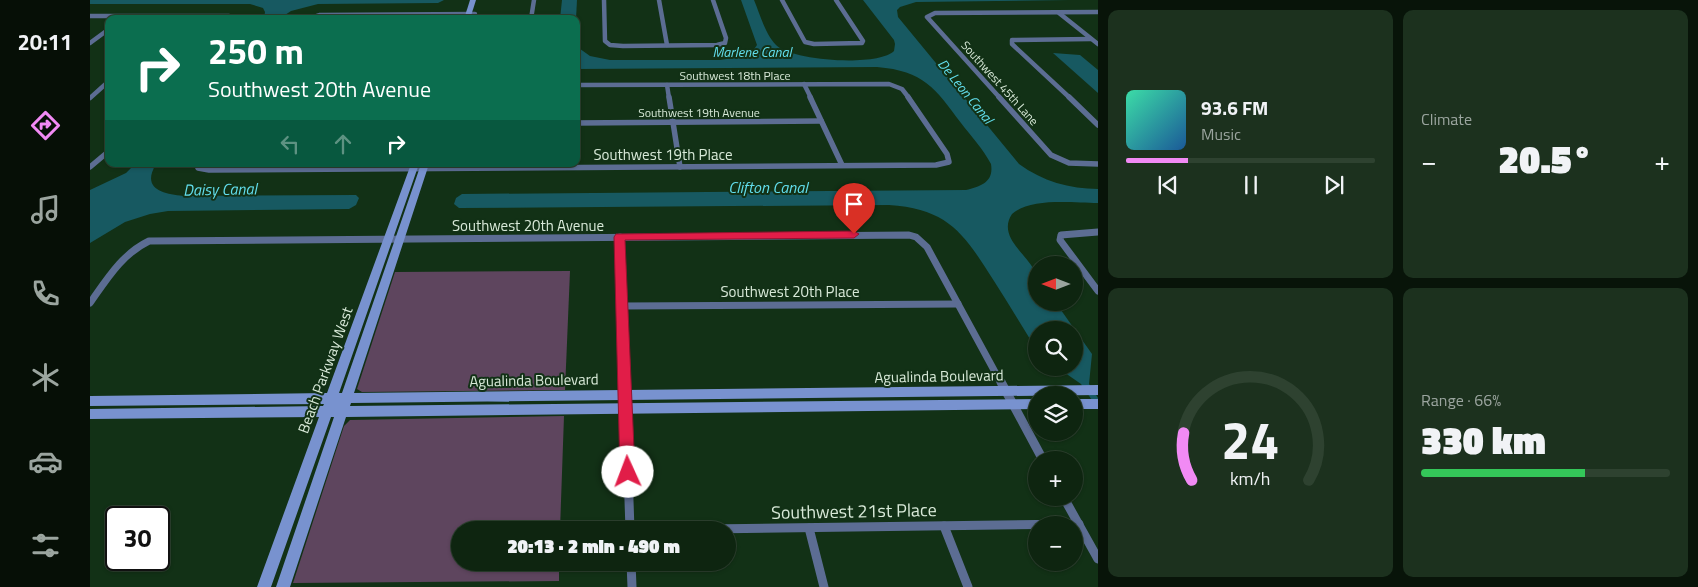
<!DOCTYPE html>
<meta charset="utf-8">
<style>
:root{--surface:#0e2510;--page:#1c311e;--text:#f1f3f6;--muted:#9ba59f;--line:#2e4230;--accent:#f18af4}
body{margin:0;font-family:"Titillium Web",sans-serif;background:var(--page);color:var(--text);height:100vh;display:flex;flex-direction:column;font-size:19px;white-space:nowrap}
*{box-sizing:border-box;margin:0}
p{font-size:16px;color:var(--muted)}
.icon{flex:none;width:28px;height:28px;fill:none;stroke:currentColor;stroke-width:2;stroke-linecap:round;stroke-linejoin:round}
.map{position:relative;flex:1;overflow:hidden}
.side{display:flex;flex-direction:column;gap:10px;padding:10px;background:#081409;width:600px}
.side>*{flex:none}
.guide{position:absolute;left:15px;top:15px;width:475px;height:152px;border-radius:10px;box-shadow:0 1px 4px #0004,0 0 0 1px var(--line);background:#0b6e4f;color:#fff;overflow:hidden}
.needle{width:32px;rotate:270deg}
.fabs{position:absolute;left:938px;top:256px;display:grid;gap:10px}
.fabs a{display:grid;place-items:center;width:55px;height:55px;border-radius:50%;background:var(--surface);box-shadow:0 1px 4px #0004,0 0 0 1px var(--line);font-size:25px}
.speed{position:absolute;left:15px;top:506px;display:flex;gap:10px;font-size:25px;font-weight:700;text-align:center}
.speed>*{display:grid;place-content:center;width:65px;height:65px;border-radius:50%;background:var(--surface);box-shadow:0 1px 4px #0004,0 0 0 1px var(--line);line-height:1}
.speed .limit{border:2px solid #111;border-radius:8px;background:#fff;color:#111}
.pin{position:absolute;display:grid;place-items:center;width:42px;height:42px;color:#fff;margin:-51px -21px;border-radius:50% 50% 50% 0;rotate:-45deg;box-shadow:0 0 5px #0007}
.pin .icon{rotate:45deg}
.me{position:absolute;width:55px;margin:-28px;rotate:358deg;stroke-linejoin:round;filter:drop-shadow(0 0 4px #0008)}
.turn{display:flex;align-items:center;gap:18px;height:105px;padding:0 20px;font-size:22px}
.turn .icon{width:65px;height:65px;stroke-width:2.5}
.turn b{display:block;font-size:35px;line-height:42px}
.lanes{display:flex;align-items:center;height:48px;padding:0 20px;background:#0003;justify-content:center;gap:25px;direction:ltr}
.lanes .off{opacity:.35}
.big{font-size:38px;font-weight:800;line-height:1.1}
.side .tile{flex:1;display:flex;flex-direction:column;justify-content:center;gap:8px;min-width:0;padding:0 18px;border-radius:10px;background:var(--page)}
.side .dial{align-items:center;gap:0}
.dial svg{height:130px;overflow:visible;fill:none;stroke:var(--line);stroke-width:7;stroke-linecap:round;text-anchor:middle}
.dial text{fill:var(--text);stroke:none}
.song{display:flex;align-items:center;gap:15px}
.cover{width:60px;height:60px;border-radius:8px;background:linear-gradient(135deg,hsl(160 70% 55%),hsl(210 70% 35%))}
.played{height:5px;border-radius:2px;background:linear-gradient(90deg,var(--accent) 25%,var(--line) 25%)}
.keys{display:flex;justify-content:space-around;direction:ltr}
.heat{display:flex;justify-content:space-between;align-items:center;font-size:28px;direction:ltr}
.charge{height:8px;border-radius:4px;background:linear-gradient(90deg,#34c759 66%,var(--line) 0)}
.side .tiles{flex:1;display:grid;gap:10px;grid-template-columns:repeat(2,1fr)}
.trip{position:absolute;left:361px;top:521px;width:285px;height:50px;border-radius:25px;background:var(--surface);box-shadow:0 1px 4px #0004,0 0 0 1px var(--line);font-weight:800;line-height:50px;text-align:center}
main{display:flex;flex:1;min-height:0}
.tab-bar{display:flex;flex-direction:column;width:90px;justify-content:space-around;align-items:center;background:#060f06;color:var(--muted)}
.tab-bar .icon{width:35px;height:35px}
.tab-bar .on{color:var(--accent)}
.tab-bar b{font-size:22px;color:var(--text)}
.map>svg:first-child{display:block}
.green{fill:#5e455e}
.water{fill:#175961}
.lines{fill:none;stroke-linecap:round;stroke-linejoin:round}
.street-far3{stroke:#5c6d93;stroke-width:4.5}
.street-far2{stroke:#5c6d93;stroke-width:5.5}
.street-far1{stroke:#5c6d93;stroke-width:7}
.street{stroke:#5c6d93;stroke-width:9}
.secondary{fill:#7892cf;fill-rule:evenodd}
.route{fill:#e11d48;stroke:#92132f}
.labels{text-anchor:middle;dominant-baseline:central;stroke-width:4;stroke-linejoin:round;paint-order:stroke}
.far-street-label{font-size:12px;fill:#d8e9d8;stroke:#123116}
.far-water-label{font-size:14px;font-style:italic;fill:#62deed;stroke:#123116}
.street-label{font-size:15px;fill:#d8e9d8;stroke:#123116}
.water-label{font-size:16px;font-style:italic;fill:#62deed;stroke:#123116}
.near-street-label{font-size:18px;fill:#d8e9d8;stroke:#123116}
</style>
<main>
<nav class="tab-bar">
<b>20:11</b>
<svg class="icon on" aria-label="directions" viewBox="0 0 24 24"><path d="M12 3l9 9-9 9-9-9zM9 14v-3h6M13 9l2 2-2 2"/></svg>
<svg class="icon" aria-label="music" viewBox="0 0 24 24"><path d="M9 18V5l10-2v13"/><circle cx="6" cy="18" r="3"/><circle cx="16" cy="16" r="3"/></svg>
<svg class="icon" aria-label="phone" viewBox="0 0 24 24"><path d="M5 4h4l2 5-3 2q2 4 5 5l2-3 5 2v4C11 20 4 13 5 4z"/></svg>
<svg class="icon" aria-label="climate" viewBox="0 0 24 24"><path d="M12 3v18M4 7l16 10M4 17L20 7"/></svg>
<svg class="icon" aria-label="car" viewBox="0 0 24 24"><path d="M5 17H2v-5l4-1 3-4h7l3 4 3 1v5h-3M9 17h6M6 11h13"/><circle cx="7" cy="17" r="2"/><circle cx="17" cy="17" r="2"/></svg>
<svg class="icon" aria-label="filters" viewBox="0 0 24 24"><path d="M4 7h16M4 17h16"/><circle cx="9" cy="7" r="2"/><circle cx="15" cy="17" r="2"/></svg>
</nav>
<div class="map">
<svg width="1008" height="587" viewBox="0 0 1008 587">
<rect width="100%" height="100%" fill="#123116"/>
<g class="green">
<path d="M480,271L475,390L272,392L267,389L305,272Z"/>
<path d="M474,416L470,530H370V562L469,563V581L203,583L254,426L260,420Z"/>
</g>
<g class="water">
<path d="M0,0H354L348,3L228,4L201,11L189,19H174L175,12L173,8L160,4H0Z"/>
<path d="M472,0H487L486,19H470Z"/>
<path d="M651,0H664C670,14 675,34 686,45C702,61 788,67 804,51L805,44L804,40L773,0H979L826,2L810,7L807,10L808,17L929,164C952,181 980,189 1008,189V203C983,203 941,197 922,214C906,238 941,256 946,275C948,283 946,294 946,302L966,303L1002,354L999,384L1008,398V409L991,384L968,368H984V330H946V349C932,326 918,303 904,281C874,234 859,209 799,205L369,208L364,204L366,198L372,194L876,190C891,186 904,182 901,164C893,149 881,136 871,123C845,88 834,71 787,67L486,69V46L500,56L520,60H630L656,56L662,52L667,45Z"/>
<path d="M963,53L990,55L1008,70V93Z"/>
<path d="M45,164H66C51,189 73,194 93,196L266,195L269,198L266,205L259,209L78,211L60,214L35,222L0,243V190L36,173Z"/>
</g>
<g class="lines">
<g class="street-far3">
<path d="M514,0L515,41L520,45L533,46L627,45L635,43L636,38L623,0"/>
<path d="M569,0L577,45"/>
<path d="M692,0L715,42L724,44L772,43L773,41L746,0"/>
<path d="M969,13L1008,44"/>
<path d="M0,16H139L145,19"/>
<path d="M218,19L230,15L385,14"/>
<path d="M441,19L444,0"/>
<path d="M0,43L19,29"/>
<path d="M714,84L721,98"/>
<path d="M486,85L799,84L812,89L819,98"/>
<path d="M577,85L579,98"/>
<path d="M0,98L19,81"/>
<path d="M910,98L837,17L845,13L1008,12"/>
<path d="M980,98L922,44V40L1001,39"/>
</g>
<g class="street-far2">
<path d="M579,97L590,167"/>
<path d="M720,97L752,165"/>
<path d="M909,97L961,155L979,163L1008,164"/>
<path d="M979,97L1008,125"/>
<path d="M486,123L731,121"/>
<path d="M107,164L108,168L119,170L846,165L859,162L857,154L818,97"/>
<path d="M0,167L19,151"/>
</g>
<g class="street-far1">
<path d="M1008,232L971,235L970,240L1008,291"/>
<path d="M530,237L535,383"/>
<path d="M0,303C17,279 32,254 59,241L819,235L826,237L837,247L911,383"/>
<path d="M532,306L868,304"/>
</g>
<g class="street">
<path d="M535,382L540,530"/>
<path d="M911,382L953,460"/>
<path d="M974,498L1008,559"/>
<path d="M854,526L878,587"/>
<path d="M719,528L734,587"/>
<path d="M540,530L989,524"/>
<path d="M541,562L542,587"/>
</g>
<g class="secondary">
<path d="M380,0H386L380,19H374Z"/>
<path d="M321,164H329L249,393H252L331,164H339L264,393L1008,385V395L261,403L260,406L946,399V409L256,417L200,587H186L244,417H241L181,587H167L229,417L0,419V409L233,406L234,404L0,406V396L237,393Z"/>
<rect x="984" y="399" width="24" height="10"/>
</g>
</g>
<path class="route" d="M764,231L769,234L764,238L535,240L545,472L543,477L538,479L533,477L530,472L524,237L526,234Z"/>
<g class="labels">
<g class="far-street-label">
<text x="645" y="75">Southwest 18th Place</text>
<text transform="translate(910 83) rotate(48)">Southwest 45th Lane</text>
<text x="609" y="112">Southwest 19th Avenue</text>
</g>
<g class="far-water-label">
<text x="662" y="51">Marlene Canal</text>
<text transform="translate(876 91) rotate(51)">De Leon Canal</text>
</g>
<g class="street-label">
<text x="573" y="154">Southwest 19th Place</text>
<text x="438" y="225">Southwest 20th Avenue</text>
<text x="700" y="291">Southwest 20th Place</text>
<text transform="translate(235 370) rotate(-70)">Beach Parkway West</text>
<text transform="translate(849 376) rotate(-1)">Agualinda Boulevard</text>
<text transform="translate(444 380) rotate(-1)">Agualinda Boulevard</text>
</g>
<g class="water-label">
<text x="678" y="187">Clifton Canal</text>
<text transform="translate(130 189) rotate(-1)">Daisy Canal</text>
</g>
<g class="near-street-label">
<text transform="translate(764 511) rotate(-1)">Southwest 21st Place</text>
</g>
</g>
</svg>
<div class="fabs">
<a><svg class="needle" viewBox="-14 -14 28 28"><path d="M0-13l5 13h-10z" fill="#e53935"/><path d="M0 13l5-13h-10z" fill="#9ba59f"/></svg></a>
<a><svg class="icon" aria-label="search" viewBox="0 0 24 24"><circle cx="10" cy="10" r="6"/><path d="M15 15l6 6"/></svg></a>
<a><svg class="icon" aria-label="layers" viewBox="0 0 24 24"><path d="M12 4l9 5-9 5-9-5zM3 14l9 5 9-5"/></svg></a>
<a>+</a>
<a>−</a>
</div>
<div class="speed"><div class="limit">30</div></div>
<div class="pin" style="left:764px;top:234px;background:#d93025"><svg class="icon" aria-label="arrive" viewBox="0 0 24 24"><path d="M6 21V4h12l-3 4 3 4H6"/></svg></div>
<svg class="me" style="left:538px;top:472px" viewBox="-20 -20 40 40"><circle r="19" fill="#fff"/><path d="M0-13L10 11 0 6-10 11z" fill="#e11d48"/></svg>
<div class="trip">20:13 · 2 min · 490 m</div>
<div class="guide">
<div class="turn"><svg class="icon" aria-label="right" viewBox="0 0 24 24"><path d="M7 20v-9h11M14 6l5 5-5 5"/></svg><div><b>250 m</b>Southwest 20th Avenue</div></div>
<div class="lanes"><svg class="icon off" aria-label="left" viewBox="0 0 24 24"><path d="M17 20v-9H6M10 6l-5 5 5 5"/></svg><svg class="icon off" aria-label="ahead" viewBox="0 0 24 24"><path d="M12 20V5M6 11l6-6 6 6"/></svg><svg class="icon" aria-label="right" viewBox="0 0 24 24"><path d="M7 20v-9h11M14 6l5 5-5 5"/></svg></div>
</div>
</div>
<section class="side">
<div class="tiles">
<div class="tile">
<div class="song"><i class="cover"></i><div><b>93.6 FM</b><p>Music</p></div></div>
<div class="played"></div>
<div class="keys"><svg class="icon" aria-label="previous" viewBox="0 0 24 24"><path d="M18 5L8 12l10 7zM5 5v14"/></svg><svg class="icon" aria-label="pause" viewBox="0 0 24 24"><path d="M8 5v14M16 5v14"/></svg><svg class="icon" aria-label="next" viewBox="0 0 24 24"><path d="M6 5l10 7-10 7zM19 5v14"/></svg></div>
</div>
<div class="tile"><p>Climate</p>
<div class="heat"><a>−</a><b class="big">20.5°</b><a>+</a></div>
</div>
<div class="tile dial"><svg viewBox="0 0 100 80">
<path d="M14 69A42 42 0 1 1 86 69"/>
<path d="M14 69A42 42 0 0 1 9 40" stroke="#f18af4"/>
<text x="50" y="56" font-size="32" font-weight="700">24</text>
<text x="50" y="72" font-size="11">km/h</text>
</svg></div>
<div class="tile"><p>Range · 66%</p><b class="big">330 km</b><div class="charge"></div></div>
</div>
</section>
</main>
